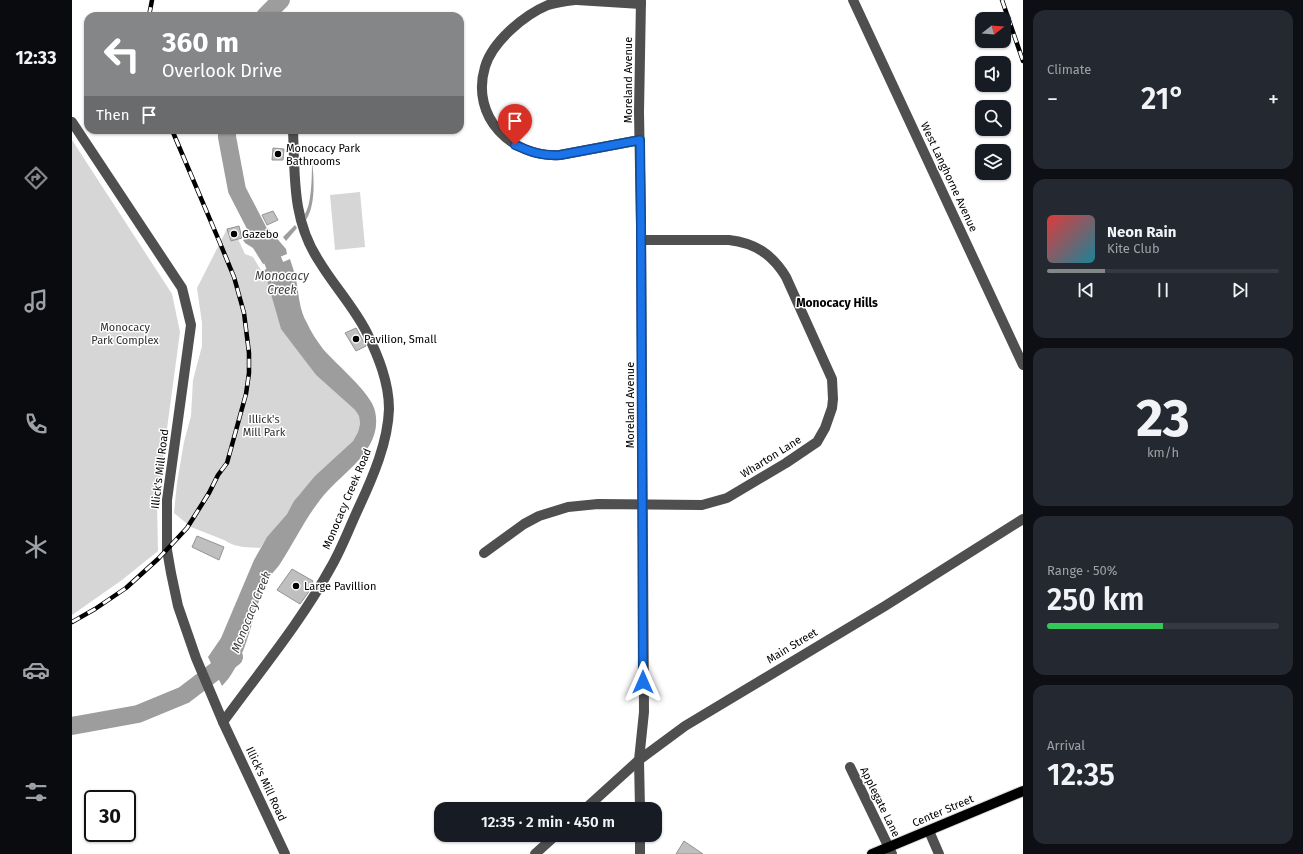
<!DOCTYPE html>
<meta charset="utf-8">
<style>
:root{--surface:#171b24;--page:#242831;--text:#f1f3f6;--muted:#9ea1a6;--line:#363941;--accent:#858687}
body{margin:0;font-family:"Fira Sans",sans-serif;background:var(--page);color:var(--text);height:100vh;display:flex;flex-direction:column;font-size:15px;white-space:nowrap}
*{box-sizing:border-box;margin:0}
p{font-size:13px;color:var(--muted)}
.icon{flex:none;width:22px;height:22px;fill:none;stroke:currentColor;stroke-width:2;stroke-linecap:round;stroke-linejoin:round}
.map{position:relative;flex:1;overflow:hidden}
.panel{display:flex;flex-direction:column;gap:10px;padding:10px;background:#0d0f14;width:280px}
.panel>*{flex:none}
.hud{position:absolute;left:12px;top:12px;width:380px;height:122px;border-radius:12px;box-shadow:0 1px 3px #0004;background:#858687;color:#fff;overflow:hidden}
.needle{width:26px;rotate:73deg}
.tools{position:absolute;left:903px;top:12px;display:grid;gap:8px}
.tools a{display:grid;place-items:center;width:36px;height:36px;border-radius:8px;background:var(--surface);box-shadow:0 1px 3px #0004;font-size:20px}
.speed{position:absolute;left:12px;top:790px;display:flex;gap:8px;font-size:20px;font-weight:700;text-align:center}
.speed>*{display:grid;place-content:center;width:52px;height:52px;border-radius:50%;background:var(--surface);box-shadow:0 1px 3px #0004;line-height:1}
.speed .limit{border:2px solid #111;border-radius:6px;background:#fff;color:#111}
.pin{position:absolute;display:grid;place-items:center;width:34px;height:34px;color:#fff;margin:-41px -17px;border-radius:50% 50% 50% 0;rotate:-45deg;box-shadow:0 0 4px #0007}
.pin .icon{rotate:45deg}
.me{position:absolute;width:44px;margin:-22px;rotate:0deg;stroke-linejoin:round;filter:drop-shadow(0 0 3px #0008)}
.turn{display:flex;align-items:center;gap:14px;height:84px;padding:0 12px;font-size:18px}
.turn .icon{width:52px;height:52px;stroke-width:2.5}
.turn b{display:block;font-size:28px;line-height:34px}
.then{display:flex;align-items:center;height:38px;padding:0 12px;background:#0003;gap:8px;font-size:15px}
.big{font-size:30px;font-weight:600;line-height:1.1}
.panel .card{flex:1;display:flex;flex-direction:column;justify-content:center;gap:6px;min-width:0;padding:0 14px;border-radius:12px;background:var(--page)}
.panel .dial{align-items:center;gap:0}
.dial b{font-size:52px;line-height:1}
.song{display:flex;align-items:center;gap:12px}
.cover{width:48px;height:48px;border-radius:6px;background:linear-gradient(135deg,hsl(0 70% 55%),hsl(190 70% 35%))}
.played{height:4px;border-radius:2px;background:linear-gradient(90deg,var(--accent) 25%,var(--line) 25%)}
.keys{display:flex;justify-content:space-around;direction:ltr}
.heat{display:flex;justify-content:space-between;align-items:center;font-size:22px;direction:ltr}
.charge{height:6px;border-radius:3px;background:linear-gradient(90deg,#34c759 50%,var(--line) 0)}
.trip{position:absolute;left:362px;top:802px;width:228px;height:40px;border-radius:12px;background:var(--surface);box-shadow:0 1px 3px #0004;font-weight:600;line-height:40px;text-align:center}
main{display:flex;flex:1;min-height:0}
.dock{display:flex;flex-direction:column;width:72px;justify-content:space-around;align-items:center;background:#090b0e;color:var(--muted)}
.dock .icon{width:28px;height:28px}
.dock .current{color:var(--accent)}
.dock b{font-size:18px;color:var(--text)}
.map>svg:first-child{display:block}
.green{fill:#d6d6d6}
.water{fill:#9d9d9d}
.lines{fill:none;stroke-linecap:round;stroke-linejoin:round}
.river{stroke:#9d9d9d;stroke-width:18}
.building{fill:#bfbfbf;stroke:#939393}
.major-casing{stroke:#dbdbdb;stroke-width:12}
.minor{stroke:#4f4f4f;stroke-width:10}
.major{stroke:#000;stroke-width:10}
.rail-casing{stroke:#000;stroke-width:4.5}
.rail{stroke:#fff;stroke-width:3;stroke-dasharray:9;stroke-linecap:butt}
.route-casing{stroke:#114b97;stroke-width:10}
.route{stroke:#1a73e8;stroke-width:7}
.poi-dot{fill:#000;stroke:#fff;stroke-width:1.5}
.labels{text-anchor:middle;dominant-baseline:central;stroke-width:3;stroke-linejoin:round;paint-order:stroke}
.street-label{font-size:11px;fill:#000;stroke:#fff}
.poi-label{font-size:11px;fill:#000;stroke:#fff;text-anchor:start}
.park-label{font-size:11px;fill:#2d2d2d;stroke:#fff}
.water-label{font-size:12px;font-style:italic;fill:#3e3e3e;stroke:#fff}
.neighbourhood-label{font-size:12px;font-weight:bold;fill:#000;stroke:#fff}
</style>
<main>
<nav class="dock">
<b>12:33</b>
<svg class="icon current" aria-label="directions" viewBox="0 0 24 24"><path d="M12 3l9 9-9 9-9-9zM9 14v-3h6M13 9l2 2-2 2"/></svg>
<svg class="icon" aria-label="music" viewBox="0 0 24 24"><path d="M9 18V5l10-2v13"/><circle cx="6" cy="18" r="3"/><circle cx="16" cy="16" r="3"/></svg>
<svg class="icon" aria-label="phone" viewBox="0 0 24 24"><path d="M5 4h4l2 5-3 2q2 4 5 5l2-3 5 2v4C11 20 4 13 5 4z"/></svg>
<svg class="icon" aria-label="climate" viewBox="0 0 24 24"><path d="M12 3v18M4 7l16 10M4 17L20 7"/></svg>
<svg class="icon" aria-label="car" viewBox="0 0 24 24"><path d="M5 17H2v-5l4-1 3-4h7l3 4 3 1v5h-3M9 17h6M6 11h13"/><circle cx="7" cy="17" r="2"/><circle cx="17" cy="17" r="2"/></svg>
<svg class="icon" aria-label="filters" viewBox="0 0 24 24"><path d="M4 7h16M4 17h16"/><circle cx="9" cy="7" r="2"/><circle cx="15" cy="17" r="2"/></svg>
</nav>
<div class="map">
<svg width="951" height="854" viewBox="0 0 951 854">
<rect width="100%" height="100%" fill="#fff"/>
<g class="green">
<path d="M0,140L100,294L108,332L85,503L86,551L50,580L0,615Z"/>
<path d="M288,192L293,247L263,250L258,195Z"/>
<path d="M155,229L159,241L166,239L173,254L181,257L195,280L209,328L244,375L283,410L287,416L288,424L286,432L281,441L249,471L226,496L215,514L197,535L188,548C176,547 163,548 152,540L119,527L102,513L105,483L112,442L119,416L121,380L130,346V323L125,288Z"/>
</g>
<g class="water">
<path d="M240,160C242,178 244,205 234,220L233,214C240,203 240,174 240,160Z"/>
<path d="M223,225L225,228L214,241L211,237Z"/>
<path d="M196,228L214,249L215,254L191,264L181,248L173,243L171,240Z"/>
<path d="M218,259C220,266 223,273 224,279C227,294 227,310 235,323C239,332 245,341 251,349C264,364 300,394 303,411C312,451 268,473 248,500C233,519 221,544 208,564C204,570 198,575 194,581C191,586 190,592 188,598C178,626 172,664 150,686L136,657L149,638L182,560L195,537L215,514L222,501L243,476L281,441L286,432L288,424L287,416L283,410L244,375L209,329L192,270Z"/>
</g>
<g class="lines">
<g class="river">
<path d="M193,16L209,0"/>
<path d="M155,130V137L165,190L198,254L212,287"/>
<path d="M0,726L66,714L112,695L162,657"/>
</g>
</g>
<g class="building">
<path d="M201,148L212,149L211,160H200Z"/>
<path d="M201,211L206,220L195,225L190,215Z"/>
<path d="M167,226L170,238L159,241L155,229Z"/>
<path d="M284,328L294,346L284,351L273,333Z"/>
<path d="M125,536L152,547L147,560L120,547Z"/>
<path d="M220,569L241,581L236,593L228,604L205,590Z"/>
<path d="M612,841L631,854H604Z"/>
</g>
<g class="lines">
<g class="major-casing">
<path id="major" d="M800,854L951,791"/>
</g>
<g class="minor">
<path d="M503,0C494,1 485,2 476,5C452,15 420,42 413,67C398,117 440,158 488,155L568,140"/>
<path d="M505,0L569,4"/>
<path d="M781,0L951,365"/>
<path d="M0,122L110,288L119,325L95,500V550L99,573L106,606L124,658L151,722L213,854"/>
<path d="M412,553L452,524L467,516L496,507L526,504L630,505L655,498L714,463L745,442L753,428L760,408L761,399L760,379L714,277C700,254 683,243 657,240H569"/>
<path d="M151,722C188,671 229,622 259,567C270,548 278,526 287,507C301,477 316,442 317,409C317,382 306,356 295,333C282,307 262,286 247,261C220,220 223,177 221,130"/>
<path d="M778,767L820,854"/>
<path d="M513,809L567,760L613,726L813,606L951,519"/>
<path d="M568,809L567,760L572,712L569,225L567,112L569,0"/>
<path d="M857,831L867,854"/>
<path d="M568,835V854"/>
<path d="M463,854L484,835"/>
</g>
<use href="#major" class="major"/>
<g class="rail-casing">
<g id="rail">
<path d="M930,0L951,61"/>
<path d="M77,16L80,0"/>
<path d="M0,622L23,609L54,588L86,559L115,528L137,493L146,475L155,463L174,394L177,373V353L172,313L162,277L148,243L100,130"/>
</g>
</g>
<use href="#rail" class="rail"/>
</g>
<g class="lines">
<g class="route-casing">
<path id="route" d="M443,145C459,152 470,156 488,155L568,140L569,225L571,682"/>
</g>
<use href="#route" class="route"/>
</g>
<g class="poi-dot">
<circle cx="206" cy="154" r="4"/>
<circle cx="162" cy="234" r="4"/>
<circle cx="284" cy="339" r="4"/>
<circle cx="224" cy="586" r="4"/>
</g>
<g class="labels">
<g class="street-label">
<text transform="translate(556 80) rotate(-90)">Moreland Avenue</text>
<text transform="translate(877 177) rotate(65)">West Langhorne Avenue</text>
<text transform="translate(558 405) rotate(-90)">Moreland Avenue</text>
<text transform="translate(699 457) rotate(-32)">Wharton Lane</text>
<text transform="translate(88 469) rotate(-83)">Illick's Mill Road</text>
<text transform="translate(275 499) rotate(-67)">Monocacy Creek Road</text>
<text transform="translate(720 646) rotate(-31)">Main Street</text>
<text transform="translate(194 784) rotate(65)">Illick's Mill Road</text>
<text transform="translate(808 802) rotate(64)">Applegate Lane</text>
<text transform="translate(871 811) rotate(-23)">Center Street</text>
</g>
<g class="poi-label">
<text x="214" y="148">Monocacy Park<tspan x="214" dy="13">Bathrooms</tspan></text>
<text x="170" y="234">Gazebo</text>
<text x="292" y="339">Pavilion, Small</text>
<text x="232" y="586">Large Pavillion</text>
</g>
<g class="park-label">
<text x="53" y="327">Monocacy<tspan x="53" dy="13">Park Complex</tspan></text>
<text x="192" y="419">Illick's<tspan x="192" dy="13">Mill Park</tspan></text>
</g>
<g class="water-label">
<text x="210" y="276">Monocacy<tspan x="210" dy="14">Creek</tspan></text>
<text transform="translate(179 612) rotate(-68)">Monocacy Creek</text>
</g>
<g class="neighbourhood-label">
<text x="765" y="303">Monocacy Hills</text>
</g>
</g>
</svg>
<div class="tools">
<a><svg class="needle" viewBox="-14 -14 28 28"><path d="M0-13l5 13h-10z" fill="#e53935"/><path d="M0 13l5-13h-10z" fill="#9ea1a6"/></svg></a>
<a><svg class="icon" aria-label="sound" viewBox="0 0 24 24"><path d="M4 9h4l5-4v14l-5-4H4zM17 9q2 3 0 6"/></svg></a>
<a><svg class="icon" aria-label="search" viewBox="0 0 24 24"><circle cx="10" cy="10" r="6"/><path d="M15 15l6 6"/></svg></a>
<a><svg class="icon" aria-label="layers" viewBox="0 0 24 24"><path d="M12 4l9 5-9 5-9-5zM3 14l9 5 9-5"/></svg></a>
</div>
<div class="speed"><div class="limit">30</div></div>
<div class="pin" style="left:443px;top:145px;background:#d93025"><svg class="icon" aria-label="arrive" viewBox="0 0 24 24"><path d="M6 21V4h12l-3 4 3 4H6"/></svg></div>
<svg class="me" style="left:571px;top:682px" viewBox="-20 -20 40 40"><path d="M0-17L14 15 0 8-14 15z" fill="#1a73e8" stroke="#fff" stroke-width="4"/></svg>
<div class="trip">12:35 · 2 min · 450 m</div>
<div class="hud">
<div class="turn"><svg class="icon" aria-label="left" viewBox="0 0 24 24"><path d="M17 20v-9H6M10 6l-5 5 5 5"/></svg><div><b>360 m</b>Overlook Drive</div></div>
<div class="then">Then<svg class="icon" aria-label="arrive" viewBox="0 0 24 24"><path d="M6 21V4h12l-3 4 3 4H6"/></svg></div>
</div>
</div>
<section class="panel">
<div class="card"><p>Climate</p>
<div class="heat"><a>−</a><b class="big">21°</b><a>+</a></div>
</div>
<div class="card">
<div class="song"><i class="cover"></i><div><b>Neon Rain</b><p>Kite Club</p></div></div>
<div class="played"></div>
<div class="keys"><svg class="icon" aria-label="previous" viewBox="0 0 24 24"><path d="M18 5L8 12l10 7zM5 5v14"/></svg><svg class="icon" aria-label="pause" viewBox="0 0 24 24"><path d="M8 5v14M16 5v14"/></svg><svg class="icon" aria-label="next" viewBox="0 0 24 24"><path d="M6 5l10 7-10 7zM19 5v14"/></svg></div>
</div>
<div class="card dial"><b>23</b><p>km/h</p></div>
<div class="card"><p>Range · 50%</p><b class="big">250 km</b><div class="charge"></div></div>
<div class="card"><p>Arrival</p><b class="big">12:35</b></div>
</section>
</main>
